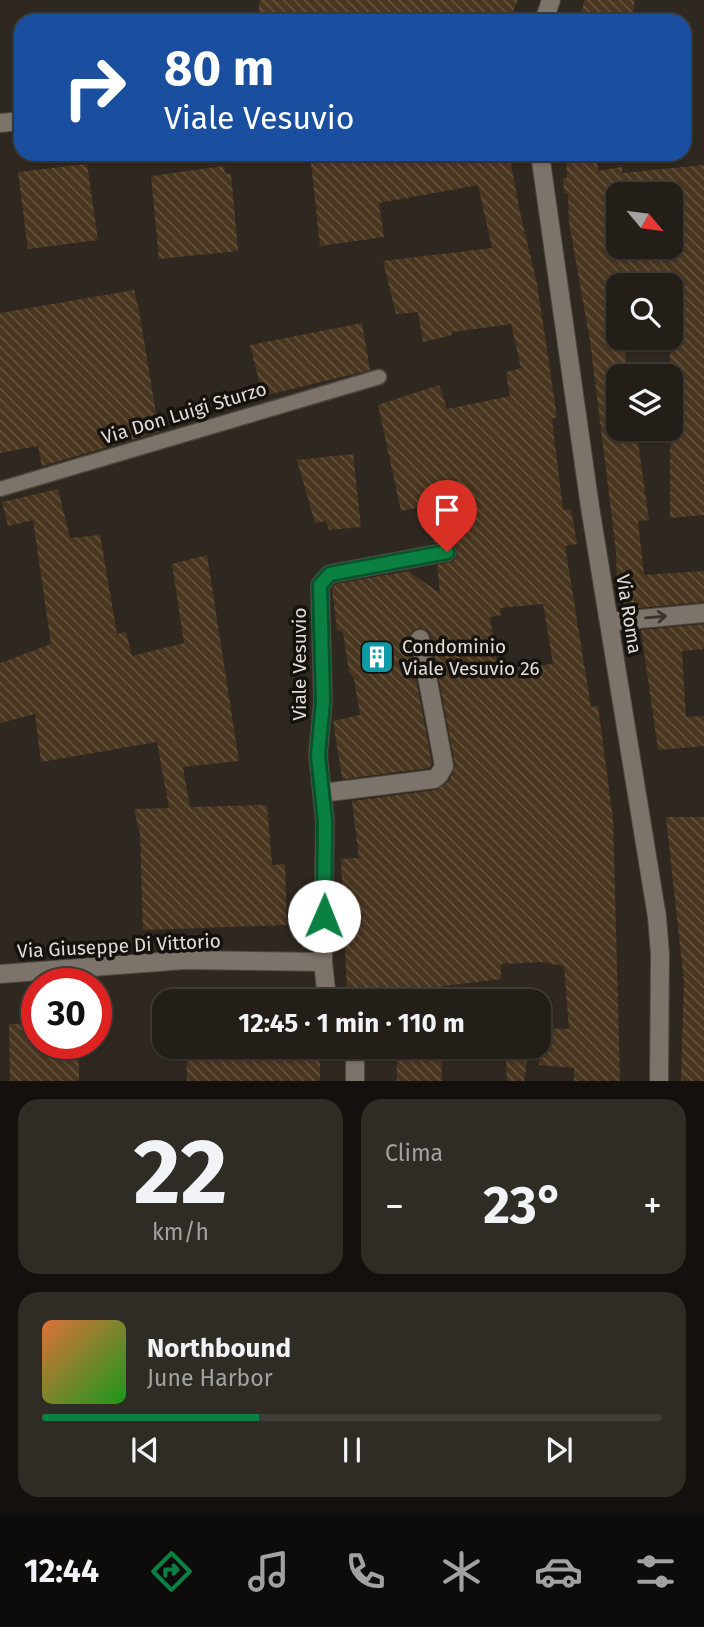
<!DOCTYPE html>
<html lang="it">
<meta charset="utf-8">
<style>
:root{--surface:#231e18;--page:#2f2b25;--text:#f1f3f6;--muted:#a3a2a2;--line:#403c37;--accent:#0b8043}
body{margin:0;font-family:"Fira Sans",sans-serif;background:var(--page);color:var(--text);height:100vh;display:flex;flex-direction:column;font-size:26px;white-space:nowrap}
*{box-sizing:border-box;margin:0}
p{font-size:23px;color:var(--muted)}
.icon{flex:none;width:38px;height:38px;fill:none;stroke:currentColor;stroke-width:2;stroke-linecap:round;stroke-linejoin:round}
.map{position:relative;height:1081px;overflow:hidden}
.side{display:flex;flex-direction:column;gap:18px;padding:18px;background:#13100d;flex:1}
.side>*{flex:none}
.banner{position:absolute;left:14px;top:14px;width:677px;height:147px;border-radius:21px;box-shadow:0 2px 5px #0004,0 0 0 2px var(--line);background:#1a4fa0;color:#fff;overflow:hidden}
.needle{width:46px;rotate:119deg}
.fabs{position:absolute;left:606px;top:182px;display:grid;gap:14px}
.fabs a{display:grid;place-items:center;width:77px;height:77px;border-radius:14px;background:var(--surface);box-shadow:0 2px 5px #0004,0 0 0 2px var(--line);font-size:35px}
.speed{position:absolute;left:21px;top:968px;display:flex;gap:14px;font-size:35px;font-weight:700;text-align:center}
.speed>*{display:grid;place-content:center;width:91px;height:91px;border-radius:50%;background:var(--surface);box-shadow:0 2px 5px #0004,0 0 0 2px var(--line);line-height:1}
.speed .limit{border:10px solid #d22;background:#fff;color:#111}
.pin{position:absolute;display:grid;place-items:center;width:60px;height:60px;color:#fff;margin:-72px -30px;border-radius:50% 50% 50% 0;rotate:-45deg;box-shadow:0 0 7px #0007}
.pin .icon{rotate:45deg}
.me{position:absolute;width:77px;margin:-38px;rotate:1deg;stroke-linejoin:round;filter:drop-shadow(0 0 5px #0008)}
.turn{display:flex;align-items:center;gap:24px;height:147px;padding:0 35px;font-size:32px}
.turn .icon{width:91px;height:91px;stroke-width:2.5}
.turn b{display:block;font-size:49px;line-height:60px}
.big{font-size:52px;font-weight:700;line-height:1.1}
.side .card{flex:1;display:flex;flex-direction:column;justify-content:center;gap:10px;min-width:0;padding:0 24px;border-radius:21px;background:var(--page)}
.side .dial{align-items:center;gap:0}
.dial b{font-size:91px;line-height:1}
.song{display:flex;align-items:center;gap:21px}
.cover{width:84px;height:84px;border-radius:10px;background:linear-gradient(135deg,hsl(20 70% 55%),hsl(120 70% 35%))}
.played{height:7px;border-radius:4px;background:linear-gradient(90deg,var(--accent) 35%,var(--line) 35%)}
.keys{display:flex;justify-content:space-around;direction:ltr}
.heat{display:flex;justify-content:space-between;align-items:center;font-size:38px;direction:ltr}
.side .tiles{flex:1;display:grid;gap:18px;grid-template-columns:1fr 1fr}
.card:last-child{grid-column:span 2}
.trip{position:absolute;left:152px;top:989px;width:399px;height:70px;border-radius:21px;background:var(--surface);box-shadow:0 2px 5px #0004,0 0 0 2px var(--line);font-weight:700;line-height:70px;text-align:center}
.menu{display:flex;height:112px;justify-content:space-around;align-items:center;background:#0e0c0a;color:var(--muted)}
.menu .icon{width:49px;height:49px}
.menu .selected{color:var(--accent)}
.menu b{font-size:32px;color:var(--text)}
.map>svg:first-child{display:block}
.building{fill:url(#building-back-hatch);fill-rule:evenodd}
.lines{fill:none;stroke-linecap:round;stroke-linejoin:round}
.lane-casing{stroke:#4c463f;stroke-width:17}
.street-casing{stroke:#4c463f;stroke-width:20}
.secondary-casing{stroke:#4c463f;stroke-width:20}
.lane{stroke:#7c736a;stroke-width:14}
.street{stroke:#7c736a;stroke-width:18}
.secondary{stroke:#7c736a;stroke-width:18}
.oneway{stroke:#39342e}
.route-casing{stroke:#07532c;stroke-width:18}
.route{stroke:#0b8043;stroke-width:12}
.labels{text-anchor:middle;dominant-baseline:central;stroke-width:7;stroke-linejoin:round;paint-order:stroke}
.street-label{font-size:19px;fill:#e1dcd7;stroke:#15120e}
.poi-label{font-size:19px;fill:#e1dcd7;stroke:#15120e;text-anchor:start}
</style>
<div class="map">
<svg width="704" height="1081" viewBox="0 0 704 1081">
<defs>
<pattern id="building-back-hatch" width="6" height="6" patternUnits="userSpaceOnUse" patternTransform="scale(1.75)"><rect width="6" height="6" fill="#49361f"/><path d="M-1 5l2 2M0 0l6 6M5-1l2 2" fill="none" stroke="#63523f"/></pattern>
</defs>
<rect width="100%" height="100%" fill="#2f2820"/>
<g class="building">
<path d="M260,0H518L509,21H257Z"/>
<path d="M585,0H635L632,21H578Z"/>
<path d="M310,154H509L521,217L537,284L557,417L552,419L563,510L571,509L577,544L565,546L591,707L598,706L613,819L620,1081H574V1068L539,1065V1028L569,1029L564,966L541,962L501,964V979L437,987L347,991L341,859L359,858L352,801L436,790L449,781L455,765L431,637L428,631L419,628L412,631L409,641L432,764L429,768L344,779L342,777L333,721L360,715L354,678L349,672L343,632L337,630L332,589L336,584L408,571L440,593L437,565L454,561L458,555L456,545L451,542L434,543L430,505L401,511L378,405L439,385L447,409L510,396L506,372L521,368L511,324L452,332V335L423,342L418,312L396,314L383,261L492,248L478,185L379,203L384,237L320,246ZM543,604L553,664L498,669L490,617L501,615L500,608Z"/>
<path d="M566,154H596L598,171L622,167V173L704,165V515L670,518V285H618V338H623L628,376H618V429H636L649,520L638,521L644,575L704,571V602L638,608V603L618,604L616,551L590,341L569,222L568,194H564L563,178H567ZM618,194H670V247H618Z"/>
<path d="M87,164L98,240L28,249L18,172Z"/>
<path d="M224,166L225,173L231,174L238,251L159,259L151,176Z"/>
<path d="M134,290L139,310L159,432L42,466L38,446L0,453V313Z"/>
<path d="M362,323L370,370L263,396L250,345Z"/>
<path d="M353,454L361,527L329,530L326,521L315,523L297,460Z"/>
<path d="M58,489L70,538L100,535L117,634L126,632L132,656L184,643L172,564L207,555L239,761L183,767L190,807L267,805L272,865L285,864L287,925L143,930L140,834L134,809L169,808L157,742L41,762L35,714L0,723V663L51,644L33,520L8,526L2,502Z"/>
<path d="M704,624V649L682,651L686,717L704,716V746L658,750L641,630Z"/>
<path d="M666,817H704V1081H681L684,982Z"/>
<path d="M37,1023V1043H79V1081H10L9,1024Z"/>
<path d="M186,1046H320V1081H187Z"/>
<path d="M396,1046H441L442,1081H397Z"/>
<path d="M505,1046H529L524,1081H507Z"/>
</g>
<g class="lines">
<g class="lane-casing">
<path id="lane" d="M0,489L379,377"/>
</g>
<g class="street-casing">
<g id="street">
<path d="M609,622L704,613"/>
<path d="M322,793L434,779L439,775L444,766L420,639"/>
<path d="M0,974L185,960L323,962"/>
<path d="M333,1001L326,990L323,962L325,822L318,755L323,701L320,585L330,574L447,552"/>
<path d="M355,1081V1046"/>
</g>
</g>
<g class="secondary-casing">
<g id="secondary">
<path d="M544,21L551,0"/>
<path d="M0,123L21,121"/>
<path d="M540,154L590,507L657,917L660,954L659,1081"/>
</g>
</g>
<use href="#lane" class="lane"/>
<use href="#street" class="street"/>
<use href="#secondary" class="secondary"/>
</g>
<defs><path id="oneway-shaft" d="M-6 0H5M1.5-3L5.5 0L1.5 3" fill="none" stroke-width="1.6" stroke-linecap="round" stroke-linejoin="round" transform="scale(1.75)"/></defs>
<use class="oneway" href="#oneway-shaft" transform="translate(656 617) rotate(-5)"/>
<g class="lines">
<g class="route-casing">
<path id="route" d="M324,916L325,822L318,755L323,701L320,585L330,574L447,552"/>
</g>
<use href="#route" class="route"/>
</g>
<defs>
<g id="building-square" transform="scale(1.75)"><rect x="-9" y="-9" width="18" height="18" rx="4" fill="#0f9aa8" stroke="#15120e"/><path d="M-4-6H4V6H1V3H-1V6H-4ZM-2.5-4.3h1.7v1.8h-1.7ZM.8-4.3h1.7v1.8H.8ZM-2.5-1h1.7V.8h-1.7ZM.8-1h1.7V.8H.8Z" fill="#fff"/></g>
</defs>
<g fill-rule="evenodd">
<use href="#building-square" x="377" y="657"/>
</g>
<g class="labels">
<g class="street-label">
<text transform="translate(184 413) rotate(-17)">Via Don Luigi Sturzo</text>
<text transform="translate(629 614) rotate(81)">Via Roma</text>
<text transform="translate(299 664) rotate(-90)">Viale Vesuvio</text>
<text transform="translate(119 946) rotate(-3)">Via Giuseppe Di Vittorio</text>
</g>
<g class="poi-label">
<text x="402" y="646">Condominio<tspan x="402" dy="22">Viale Vesuvio 26</tspan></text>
</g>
</g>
</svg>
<div class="fabs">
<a><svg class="needle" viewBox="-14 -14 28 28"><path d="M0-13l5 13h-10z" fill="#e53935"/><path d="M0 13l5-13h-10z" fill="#a3a2a2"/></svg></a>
<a><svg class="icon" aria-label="search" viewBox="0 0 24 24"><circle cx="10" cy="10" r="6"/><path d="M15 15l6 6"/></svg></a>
<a><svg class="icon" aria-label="layers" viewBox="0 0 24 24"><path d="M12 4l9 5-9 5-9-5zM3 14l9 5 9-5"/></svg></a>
</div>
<div class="speed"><div class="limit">30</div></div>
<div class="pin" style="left:447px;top:552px;background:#d93025"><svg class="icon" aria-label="arrive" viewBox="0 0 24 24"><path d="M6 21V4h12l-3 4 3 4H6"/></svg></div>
<svg class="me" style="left:324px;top:916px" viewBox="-20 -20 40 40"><circle r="19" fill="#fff"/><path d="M0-13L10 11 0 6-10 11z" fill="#0b8043"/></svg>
<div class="trip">12:45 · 1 min · 110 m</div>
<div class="banner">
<div class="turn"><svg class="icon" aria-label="right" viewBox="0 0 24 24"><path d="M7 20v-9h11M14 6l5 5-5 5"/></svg><div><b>80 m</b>Viale Vesuvio</div></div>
</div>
</div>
<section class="side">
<div class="tiles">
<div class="card dial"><b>22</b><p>km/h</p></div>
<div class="card"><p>Clima</p>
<div class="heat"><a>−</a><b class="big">23°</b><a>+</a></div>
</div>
<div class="card">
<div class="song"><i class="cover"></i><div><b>Northbound</b><p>June Harbor</p></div></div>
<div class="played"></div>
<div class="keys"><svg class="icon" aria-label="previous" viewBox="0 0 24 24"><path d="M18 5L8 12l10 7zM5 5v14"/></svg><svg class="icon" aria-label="pause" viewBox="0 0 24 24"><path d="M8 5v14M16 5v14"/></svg><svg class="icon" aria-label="next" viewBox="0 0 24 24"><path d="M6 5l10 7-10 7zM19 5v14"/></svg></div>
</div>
</div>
</section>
<nav class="menu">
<b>12:44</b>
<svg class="icon selected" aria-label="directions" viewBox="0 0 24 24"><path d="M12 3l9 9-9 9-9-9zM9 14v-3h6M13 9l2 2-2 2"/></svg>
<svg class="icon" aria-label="music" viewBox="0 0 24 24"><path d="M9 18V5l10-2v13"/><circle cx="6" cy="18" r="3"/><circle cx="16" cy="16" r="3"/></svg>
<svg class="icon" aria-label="phone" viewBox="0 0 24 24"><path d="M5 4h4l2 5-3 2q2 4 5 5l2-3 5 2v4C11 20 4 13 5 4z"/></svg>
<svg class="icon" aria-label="climate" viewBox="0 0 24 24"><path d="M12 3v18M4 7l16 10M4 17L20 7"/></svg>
<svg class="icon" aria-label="car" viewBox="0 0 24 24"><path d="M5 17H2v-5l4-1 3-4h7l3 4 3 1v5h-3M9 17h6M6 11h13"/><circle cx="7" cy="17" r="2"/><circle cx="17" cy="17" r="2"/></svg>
<svg class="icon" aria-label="filters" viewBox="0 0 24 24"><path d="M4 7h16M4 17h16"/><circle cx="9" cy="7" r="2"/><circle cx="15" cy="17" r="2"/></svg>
</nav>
